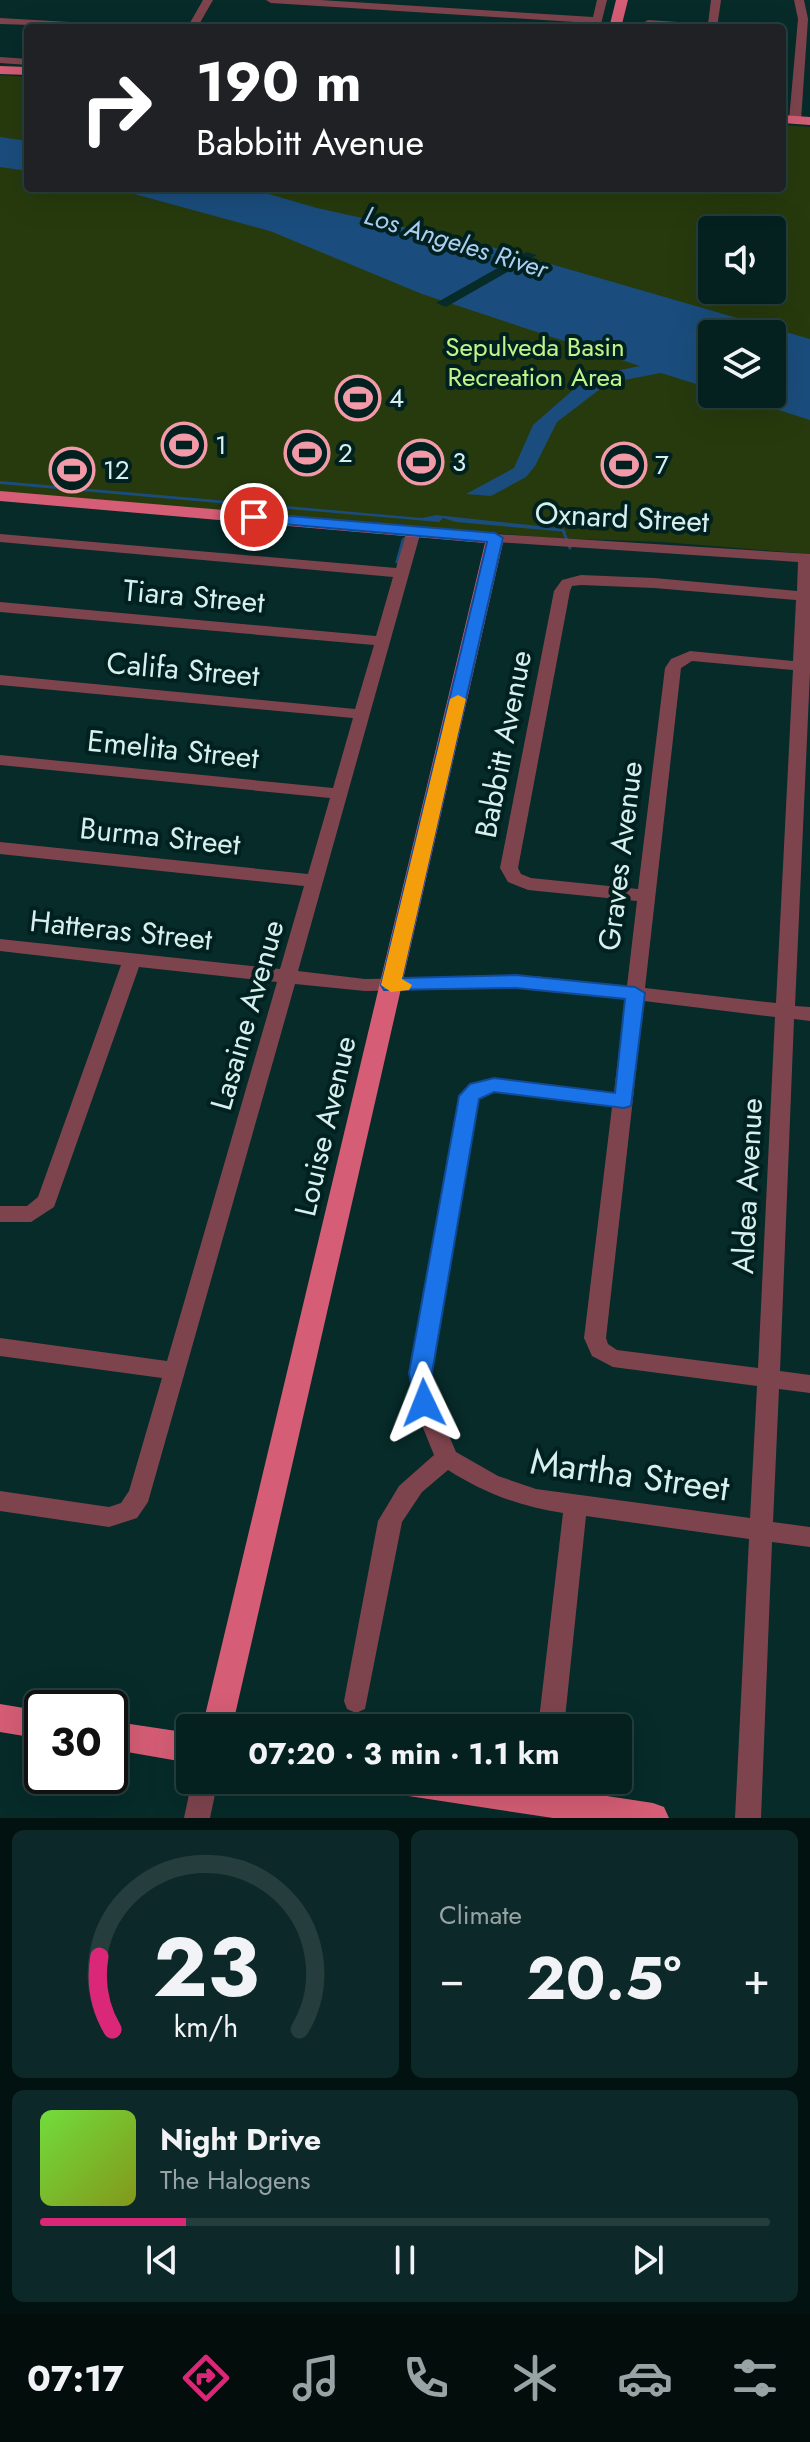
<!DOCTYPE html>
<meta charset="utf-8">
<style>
:root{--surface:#04201f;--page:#0d2828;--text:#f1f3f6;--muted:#97a3a4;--line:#253e3d;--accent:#db2777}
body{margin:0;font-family:Jost,sans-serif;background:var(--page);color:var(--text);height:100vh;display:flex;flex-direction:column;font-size:30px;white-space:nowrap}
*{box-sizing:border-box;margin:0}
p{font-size:26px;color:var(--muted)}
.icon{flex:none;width:44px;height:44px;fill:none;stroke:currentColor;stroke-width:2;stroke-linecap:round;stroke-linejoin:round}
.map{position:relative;height:1818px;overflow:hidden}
.sheet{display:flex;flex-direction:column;gap:12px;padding:12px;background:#021211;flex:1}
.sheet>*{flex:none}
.banner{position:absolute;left:24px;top:24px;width:762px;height:168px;border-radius:8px;box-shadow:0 8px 32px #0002,0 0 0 2px var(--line);background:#202124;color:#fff;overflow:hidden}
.controls{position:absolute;left:698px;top:216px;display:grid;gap:16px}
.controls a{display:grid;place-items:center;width:88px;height:88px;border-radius:8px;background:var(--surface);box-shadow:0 8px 32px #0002,0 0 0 2px var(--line);font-size:40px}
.speed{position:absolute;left:24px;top:1690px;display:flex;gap:16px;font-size:40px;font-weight:700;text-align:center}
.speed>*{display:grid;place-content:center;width:104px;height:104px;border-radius:50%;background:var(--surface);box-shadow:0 8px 32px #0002,0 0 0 2px var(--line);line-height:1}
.speed .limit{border:4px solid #111;border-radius:12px;background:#fff;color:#111}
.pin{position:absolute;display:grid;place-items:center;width:68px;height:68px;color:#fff;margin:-34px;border:4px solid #fff;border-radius:50%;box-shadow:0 2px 8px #0007}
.me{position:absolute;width:88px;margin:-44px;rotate:358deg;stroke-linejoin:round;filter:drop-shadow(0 0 6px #0008)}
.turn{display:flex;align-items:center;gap:28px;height:168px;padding:0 40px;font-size:36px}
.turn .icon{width:104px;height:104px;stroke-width:2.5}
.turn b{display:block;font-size:56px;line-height:68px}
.big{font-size:60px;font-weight:700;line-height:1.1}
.sheet .widget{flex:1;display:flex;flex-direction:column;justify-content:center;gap:12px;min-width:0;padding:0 28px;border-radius:12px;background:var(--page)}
.sheet .dial{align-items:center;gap:0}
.dial svg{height:208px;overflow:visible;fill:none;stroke:var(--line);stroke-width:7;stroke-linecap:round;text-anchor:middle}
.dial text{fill:var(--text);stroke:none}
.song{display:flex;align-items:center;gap:24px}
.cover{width:96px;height:96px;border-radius:12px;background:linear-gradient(135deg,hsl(100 70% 55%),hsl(70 70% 35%))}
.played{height:8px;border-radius:4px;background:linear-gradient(90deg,var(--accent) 20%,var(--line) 20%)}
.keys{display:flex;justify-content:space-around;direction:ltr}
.heat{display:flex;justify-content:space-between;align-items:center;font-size:44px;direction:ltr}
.sheet .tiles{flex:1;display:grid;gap:12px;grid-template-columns:1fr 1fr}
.widget:last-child{grid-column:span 2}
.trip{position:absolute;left:176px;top:1714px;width:456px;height:80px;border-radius:8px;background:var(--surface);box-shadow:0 8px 32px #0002,0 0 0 2px var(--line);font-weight:700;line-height:80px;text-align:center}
.tabs{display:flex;height:128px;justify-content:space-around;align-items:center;background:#020d0c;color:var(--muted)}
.tabs .icon{width:56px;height:56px}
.tabs .active{color:var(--accent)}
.tabs b{font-size:36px;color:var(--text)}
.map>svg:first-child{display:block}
.green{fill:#273a0d;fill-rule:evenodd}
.water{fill:#1a4d7d}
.pier{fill:#062b29}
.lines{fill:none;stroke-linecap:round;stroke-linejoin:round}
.stream{stroke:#1a4d7d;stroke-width:3}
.minor{fill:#7e444e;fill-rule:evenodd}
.major{fill:#d55d75;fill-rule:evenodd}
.route{fill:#1a73e8;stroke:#114b97;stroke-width:2}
.slow{fill:#f59e0b}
.labels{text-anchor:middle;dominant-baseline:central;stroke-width:8;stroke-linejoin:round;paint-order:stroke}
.far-water-label{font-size:26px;font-style:italic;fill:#adcef1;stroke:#00211f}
.far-park-label{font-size:26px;fill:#c1f587;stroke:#00211f}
.far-poi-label{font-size:26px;fill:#d7efed;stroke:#00211f;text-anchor:start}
.street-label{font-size:30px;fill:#d7efed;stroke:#00211f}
.near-street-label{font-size:36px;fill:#d7efed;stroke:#00211f}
</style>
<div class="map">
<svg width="810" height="1818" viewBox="0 0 810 1818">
<rect width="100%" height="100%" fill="#062b29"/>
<path class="green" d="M0,75L28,77V188H782V125L810,127V554L663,542L553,538L0,492ZM712,230H772V290H712ZM712,334H772V394H712Z"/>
<g class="water">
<path d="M0,137L28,141V171L0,167Z"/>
<path d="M112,188H248L317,208L485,245L810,339V420L728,394H772V334H712V389L661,373L608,383L557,422L535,466L526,477L491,496L466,494L514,468L533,425L573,390L601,374L640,366L422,294L270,231Z"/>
<path d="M0,481L422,518L436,515L558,528L568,532L456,522L443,518L439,522L0,484Z"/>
</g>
<path class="pier" d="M526,252L537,255L446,307L436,303Z"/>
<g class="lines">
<g class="stream">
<path d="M563,530L570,548"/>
<path d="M397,562L403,540L408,536"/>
</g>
<g class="minor">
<path d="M203,0H213L197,28H187Z"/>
<path d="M266,0H320L593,17L597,0H607L600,28H590L591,23L271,3Z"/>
<path d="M711,0H721L717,28L648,26L643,23L648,20L708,24Z"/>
<path d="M794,0H804L808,19L801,120L795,123L789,120L798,19Z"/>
<path d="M0,18L121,25L126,28L0,24Z"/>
<path d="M0,57L28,59V65L0,63Z"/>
<path d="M414,527L421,531L298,971L365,979L534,976L627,986L637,901L528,890L508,882L500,868L554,591L562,580L581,575L654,578L797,591L798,562L495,542L488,538L495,534L810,554V672L795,1006L810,1007V1021L794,1019L780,1371L810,1375V1393L779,1389L773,1522L810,1527V1547L772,1542L761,1818H735L749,1539L586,1516L564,1728H538L563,1513C521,1507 484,1493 448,1470L422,1492L402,1522L365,1709L356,1713L347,1709L344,1701L378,1521L399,1486L434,1455L413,1403L410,1373L459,1096L470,1084L494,1078L614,1093L625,999L534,988L365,991L295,984L148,1502L137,1518L109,1527L0,1511V1491L109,1507L121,1503L129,1491L162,1378L0,1356V1338L167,1361L277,982L139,967L54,1207L31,1222H0V1206H27L38,1197L121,965L0,951V939L280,969L304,886L0,854V842L308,874L330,798L0,765V755L333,788L353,718L0,685V675L355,709L374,645L0,612V602L376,636L393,577L0,542V534L396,568L407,531ZM581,585L654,588L796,600L793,661L690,651L671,659L665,668L638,889L531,878L521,874L518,868L570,591L572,586ZM692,661L793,670L776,1003L645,988L681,668ZM644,1001L775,1017L758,1368L617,1350L608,1344L606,1338ZM494,1092L612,1107L584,1338L592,1356L613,1367L757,1386L750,1518L536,1489L498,1476L456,1452L435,1403L432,1373L478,1099Z"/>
<path d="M192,1780H218L210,1818H184Z"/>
</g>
<g class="major">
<path d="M616,0H628L621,28H609Z"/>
<path d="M0,66L28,67V75L0,74Z"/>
<path d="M782,115L810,117V125L782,123Z"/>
<path d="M0,491L495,533L504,538L232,1728H202L485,543L0,501Z"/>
<path d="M0,1704L42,1711V1739L0,1732Z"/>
<path d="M110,1721L190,1733V1763L110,1749Z"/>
<path d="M386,1780H502L653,1803L664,1807L669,1818H553L402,1795L391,1791Z"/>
</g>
</g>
<path class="route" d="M254,513L495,533L503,538L402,978L516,975L635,987L645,993L631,1106L624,1108L494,1092L479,1099L432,1373L435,1403L432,1410L424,1413L416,1410L409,1373L459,1096L470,1084L494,1078L615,1093L625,999L516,988L384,990L381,985L487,542L249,521L247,517Z"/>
<path class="slow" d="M458,695L466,699L402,979L412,985L409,990L391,992L381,985L450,699Z"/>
<defs>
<g id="stadium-ring" transform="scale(2.3)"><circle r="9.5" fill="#00211f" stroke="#f39aa8" stroke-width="1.5"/><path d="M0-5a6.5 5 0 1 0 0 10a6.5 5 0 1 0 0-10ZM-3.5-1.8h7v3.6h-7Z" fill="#f39aa8"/></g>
</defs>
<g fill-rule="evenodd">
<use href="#stadium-ring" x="358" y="398"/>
<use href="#stadium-ring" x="184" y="445"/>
<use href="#stadium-ring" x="307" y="453"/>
<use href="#stadium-ring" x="421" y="462"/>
<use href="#stadium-ring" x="624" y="465"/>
<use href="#stadium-ring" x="72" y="470"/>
</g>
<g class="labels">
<g class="far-water-label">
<text transform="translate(456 242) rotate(17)">Los Angeles River</text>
</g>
<g class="far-park-label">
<text x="535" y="347">Sepulveda Basin<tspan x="535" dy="30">Recreation Area</tspan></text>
</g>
<g class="far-poi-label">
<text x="389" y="398">4</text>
<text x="215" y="445">1</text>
<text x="338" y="453">2</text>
<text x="452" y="462">3</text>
<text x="655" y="465">7</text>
<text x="103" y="470">12</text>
</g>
<g class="street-label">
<text transform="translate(622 517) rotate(3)">Oxnard Street</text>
<text transform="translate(194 596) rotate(5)">Tiara Street</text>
<text transform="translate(183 669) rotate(5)">Califa Street</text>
<text transform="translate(503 744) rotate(-79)">Babbitt Avenue</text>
<text transform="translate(173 749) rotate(6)">Emelita Street</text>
<text transform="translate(160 836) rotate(6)">Burma Street</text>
<text transform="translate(620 856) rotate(-83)">Graves Avenue</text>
<text transform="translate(121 930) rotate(6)">Hatteras Street</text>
<text transform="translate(247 1015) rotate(-74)">Lasaine Avenue</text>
<text transform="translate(325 1126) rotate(-77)">Louise Avenue</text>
<text transform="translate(747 1186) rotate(-87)">Aldea Avenue</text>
</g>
<g class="near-street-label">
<text transform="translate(630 1474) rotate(8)">Martha Street</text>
</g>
</g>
</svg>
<div class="controls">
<a><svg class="icon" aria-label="sound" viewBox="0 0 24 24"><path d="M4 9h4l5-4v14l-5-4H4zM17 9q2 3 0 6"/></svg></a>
<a><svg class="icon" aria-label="layers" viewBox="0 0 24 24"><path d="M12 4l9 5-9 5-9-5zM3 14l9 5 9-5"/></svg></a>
</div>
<div class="speed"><div class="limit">30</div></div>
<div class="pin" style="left:254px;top:517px;background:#d93025"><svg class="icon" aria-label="arrive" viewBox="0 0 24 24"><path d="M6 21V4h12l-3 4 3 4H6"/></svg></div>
<svg class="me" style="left:424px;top:1403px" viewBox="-20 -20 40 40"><path d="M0-17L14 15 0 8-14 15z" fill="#1a73e8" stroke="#fff" stroke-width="4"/></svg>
<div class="trip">07:20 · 3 min · 1.1 km</div>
<div class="banner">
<div class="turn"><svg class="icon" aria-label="right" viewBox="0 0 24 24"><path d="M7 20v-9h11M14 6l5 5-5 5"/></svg><div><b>190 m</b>Babbitt Avenue</div></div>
</div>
</div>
<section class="sheet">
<div class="tiles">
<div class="widget dial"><svg viewBox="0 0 100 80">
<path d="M14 69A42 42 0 1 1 86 69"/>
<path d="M14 69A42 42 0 0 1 9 41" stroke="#db2777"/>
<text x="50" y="56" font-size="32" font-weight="700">23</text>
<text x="50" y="72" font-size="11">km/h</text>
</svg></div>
<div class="widget"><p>Climate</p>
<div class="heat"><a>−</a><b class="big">20.5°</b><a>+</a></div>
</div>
<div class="widget">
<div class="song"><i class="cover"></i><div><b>Night Drive</b><p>The Halogens</p></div></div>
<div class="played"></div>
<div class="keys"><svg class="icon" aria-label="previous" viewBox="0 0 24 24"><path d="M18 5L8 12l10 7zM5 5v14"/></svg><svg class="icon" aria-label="pause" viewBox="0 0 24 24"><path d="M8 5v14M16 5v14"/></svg><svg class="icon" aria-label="next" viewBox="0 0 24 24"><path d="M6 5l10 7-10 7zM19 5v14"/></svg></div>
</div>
</div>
</section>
<nav class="tabs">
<b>07:17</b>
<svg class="icon active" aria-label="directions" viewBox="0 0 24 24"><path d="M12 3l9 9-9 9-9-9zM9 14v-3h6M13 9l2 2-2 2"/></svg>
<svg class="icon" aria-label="music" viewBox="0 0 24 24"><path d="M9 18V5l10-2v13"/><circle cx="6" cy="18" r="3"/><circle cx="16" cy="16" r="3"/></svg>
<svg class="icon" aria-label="phone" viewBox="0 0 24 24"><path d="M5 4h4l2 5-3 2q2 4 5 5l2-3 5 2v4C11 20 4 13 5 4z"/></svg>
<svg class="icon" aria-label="climate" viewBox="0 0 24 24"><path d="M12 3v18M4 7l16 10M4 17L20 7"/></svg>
<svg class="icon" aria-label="car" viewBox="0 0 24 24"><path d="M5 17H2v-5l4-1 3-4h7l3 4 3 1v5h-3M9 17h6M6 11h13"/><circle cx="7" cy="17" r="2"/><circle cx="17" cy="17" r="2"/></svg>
<svg class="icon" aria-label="filters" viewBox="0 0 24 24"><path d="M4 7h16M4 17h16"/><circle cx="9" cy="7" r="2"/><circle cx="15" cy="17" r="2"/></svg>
</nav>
